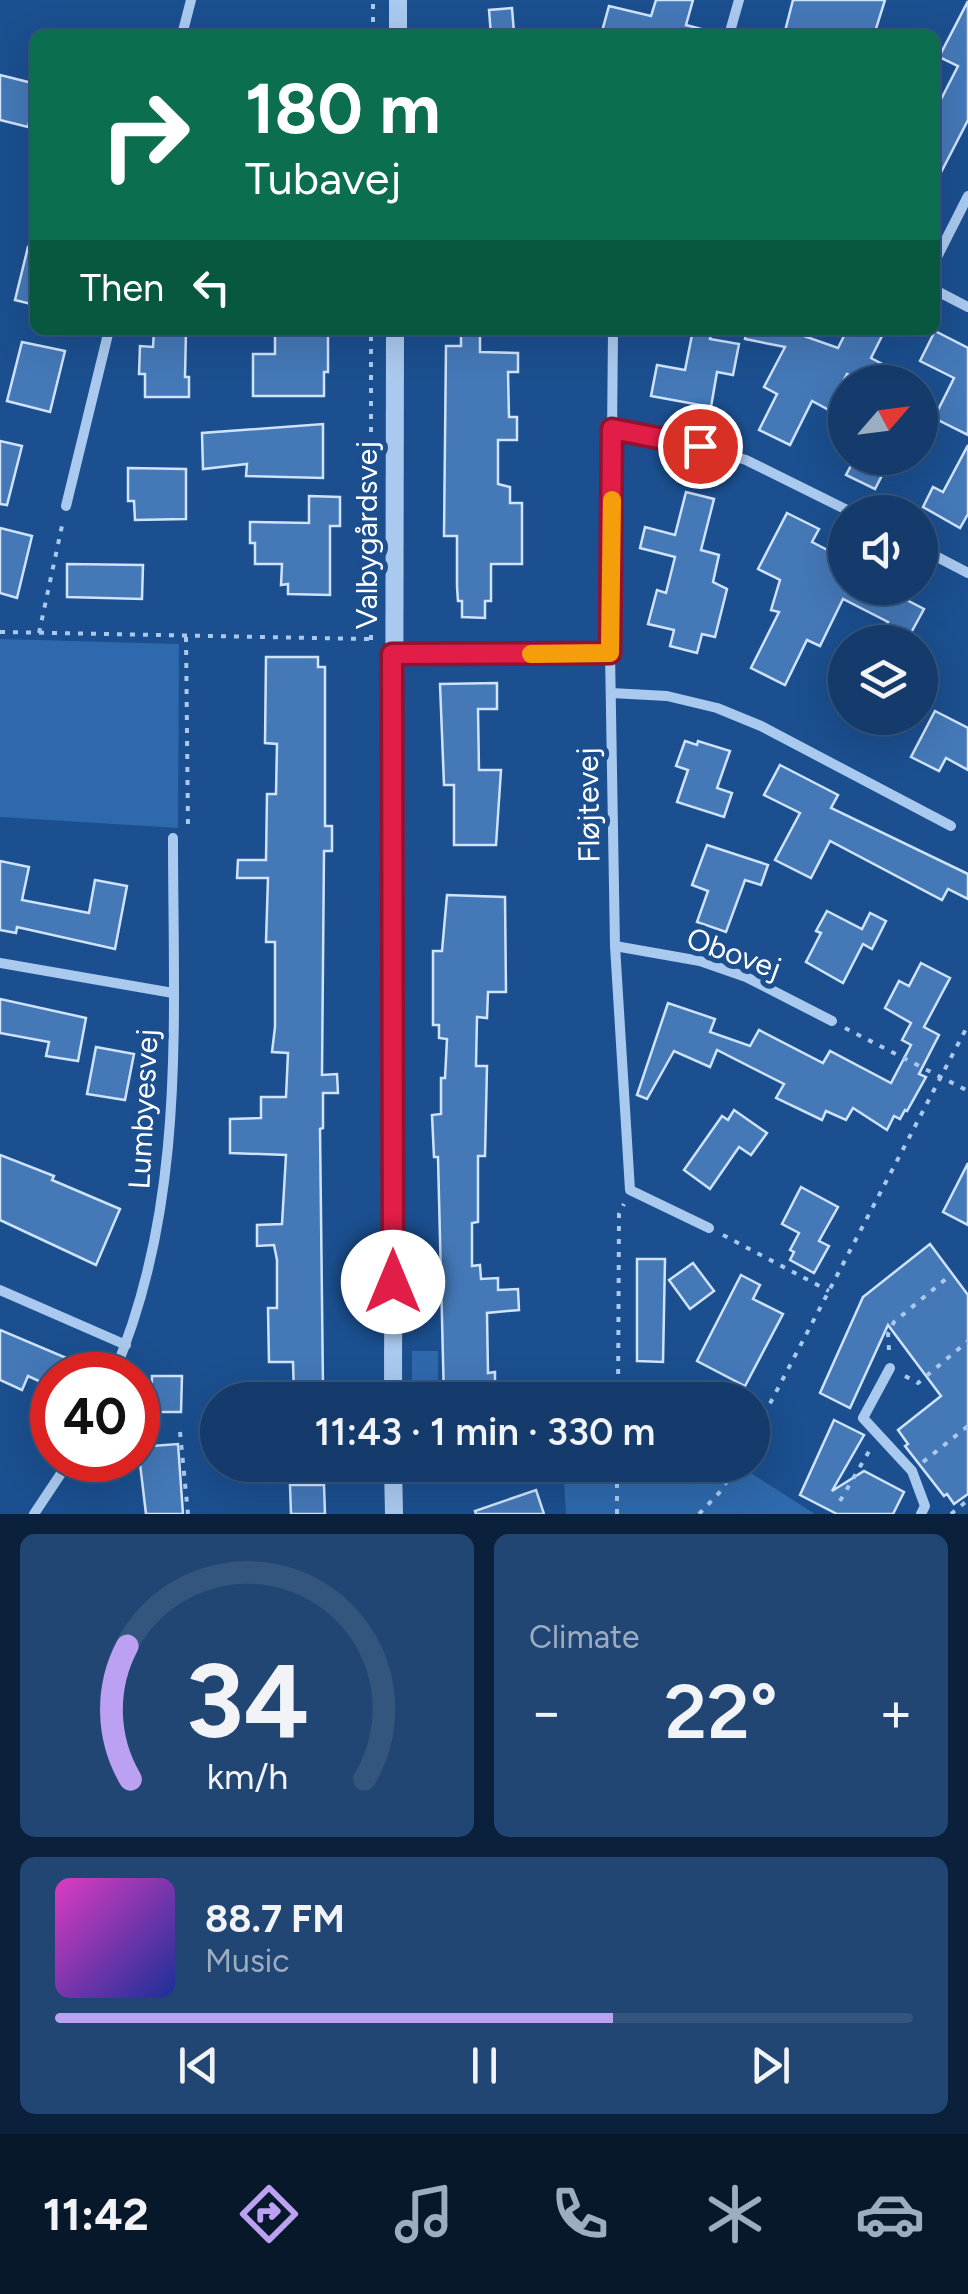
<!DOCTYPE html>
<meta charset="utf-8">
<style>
:root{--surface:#143b6b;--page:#214673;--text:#f1f3f6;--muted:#9dadc1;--line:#33557e;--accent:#bca0f2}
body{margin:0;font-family:Figtree,sans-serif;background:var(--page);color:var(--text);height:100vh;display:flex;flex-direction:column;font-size:38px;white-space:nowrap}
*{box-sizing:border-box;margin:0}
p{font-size:32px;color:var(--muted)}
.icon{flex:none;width:55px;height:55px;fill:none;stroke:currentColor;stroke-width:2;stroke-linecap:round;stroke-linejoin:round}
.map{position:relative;height:1514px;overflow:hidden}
.drawer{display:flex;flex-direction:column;gap:20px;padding:20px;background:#0b203b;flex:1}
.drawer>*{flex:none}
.top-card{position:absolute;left:30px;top:30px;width:910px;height:305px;border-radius:15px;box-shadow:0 10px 40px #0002,0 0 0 2px var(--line);background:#0b6e4f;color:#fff;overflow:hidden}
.needle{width:65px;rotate:62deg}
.buttons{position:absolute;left:828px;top:365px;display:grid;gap:20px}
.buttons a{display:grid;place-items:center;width:110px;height:110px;border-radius:50%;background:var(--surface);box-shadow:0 10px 40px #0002,0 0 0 2px var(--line);font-size:50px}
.speed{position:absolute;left:30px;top:1352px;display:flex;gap:20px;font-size:50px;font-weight:700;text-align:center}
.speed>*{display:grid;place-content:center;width:130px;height:130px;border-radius:50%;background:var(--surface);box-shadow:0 10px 40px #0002,0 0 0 2px var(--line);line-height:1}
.speed .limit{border:15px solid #d22;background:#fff;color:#111}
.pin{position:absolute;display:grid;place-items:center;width:85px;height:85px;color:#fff;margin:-42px;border:5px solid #fff;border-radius:50%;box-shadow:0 2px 10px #0007}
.me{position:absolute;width:110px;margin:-55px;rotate:0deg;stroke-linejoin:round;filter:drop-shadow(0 0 8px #0008)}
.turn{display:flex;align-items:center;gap:35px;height:210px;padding:0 50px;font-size:45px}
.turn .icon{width:130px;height:130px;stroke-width:2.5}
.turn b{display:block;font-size:70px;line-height:85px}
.then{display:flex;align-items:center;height:95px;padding:0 50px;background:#0003;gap:20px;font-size:38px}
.big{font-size:75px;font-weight:600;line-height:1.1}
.drawer .card{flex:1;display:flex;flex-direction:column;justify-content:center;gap:15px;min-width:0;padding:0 35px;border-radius:15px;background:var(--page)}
.drawer .dial{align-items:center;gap:0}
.dial svg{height:260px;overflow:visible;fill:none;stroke:var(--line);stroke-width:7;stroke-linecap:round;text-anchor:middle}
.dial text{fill:var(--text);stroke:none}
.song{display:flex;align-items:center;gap:30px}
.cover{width:120px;height:120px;border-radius:15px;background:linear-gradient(135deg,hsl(310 70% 55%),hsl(230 70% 35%))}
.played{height:10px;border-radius:5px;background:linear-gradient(90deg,var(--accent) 65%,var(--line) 65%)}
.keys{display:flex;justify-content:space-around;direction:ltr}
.heat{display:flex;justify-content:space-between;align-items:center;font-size:55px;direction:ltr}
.drawer .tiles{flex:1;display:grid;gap:20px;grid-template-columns:1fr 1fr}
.card:last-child{grid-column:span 2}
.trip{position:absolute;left:200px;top:1382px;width:570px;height:100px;border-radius:50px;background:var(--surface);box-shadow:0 10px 40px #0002,0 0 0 2px var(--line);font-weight:600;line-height:100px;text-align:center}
.tabs{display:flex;height:160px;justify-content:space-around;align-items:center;background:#08182b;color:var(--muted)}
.tabs .icon{width:70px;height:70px}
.tabs .selected{color:var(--accent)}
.tabs b{font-size:45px;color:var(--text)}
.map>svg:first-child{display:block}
.green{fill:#2e69ad}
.building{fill:#4478b7;stroke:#cfe3fa;stroke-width:2.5}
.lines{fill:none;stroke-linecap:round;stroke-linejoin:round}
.path{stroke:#a9c9ee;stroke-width:4;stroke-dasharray:5 8;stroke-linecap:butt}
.minor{stroke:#a9c9ee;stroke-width:10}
.tertiary{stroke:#a9c9ee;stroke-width:18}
.route-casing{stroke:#92132f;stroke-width:25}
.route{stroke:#e11d48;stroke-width:18}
.slow{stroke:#f59e0b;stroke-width:18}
.labels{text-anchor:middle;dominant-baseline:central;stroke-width:10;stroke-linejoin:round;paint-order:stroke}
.street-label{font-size:30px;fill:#fff;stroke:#1b4f8f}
</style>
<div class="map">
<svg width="968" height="1514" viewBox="0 0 968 1514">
<rect width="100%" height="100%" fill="#1b4f8f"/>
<g class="green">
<path d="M0,639L179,644L178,828L0,817Z"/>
<rect x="412" y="1351" width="26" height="49"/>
<path d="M563,1465H738L815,1514H566Z"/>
</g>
<g class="building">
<path d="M656,0H693L686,25L701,29L700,35H601L609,6L651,16Z"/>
<path d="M793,0H885L874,35H784Z"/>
<path d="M968,1V120L935,184V111L958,66L939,57Z"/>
<path d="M512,8L514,33L491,35L489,10Z"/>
<path d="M0,75L32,83L30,94L35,98L28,127L0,120Z"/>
<path d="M28,247L35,248V305L15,300Z"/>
<path d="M154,330H186L185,377H189V397H145V374H139L140,346L153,347Z"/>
<path d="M275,330H328V372H324V396H253V354H275Z"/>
<path d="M461,330H480V352L518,353V372H508L509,417H517V440H498V484L510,487V503H522V564H491V601H485V618L462,617V601H458L457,587V536H444L446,346H461Z"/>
<path d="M693,330H712L710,339L739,344L733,375L717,372L711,407L651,396L657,365L685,370Z"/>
<path d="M746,330H803L801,335L838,348L847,330H885L871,358L886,366L877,382H862L847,374L829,410L812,401L790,445L759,430L777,394L764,387L785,347L745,339Z"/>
<path d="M935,331L968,348V435L934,418L954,378L920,361Z"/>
<path d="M22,342L65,351L50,412L7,401Z"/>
<path d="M323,424V478L246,476L247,464L203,469L202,433Z"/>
<path d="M0,441L22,446L7,505L0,504Z"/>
<path d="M968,445V514L960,528L923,507L933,487L943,492Z"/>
<path d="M855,458H891L875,489L846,475Z"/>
<path d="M128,468L186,469V519L135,520L134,501H128Z"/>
<path d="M686,492L714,499L701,550L719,555L713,582L727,589L715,637L702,634L697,653L670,646L674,630L648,624L657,590L666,593L675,557L640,548L645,527L675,535Z"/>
<path d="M309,496L340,497V526H330V595L288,594V584L281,585L282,564H255V543H250V522L309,523Z"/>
<path d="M787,513L819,529L812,542L845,559V588H905L901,597L924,609L906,642L882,633L888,622L843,599L820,646L807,640L785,685L751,668L779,612L771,610L780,580L758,569Z"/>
<path d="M0,528L32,536L17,598L0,593Z"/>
<path d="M67,564L143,565L142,599L67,597Z"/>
<path d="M266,657H318V667H325V826H332V851H324L322,1075L337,1074L338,1093H323V1128L320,1129L323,1387H313V1397H294L293,1362H269L268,1308H277V1260L274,1245L257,1246V1225L282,1224L286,1155L230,1153V1119L261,1118V1097H286L288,1053L272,1052L275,1027V942H266L268,878H237L238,860H266L267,794H276L277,744L265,743Z"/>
<path d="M497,683V709H478L479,770H501L496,845H454V785H444L440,684Z"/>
<path d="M935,711L968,728V770L946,758L939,771L911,757Z"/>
<path d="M685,741L697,745L698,741L730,751L717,788L732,793L724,817L677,802L688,770L676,766Z"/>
<path d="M780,765L838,795L831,808L968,874V899L948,889L942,900L830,841L811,878L775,860L800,813L764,795Z"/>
<path d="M707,845L768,865L761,885L745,880L726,932L697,922L708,891L692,885Z"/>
<path d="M0,861L29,867L22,900L89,913L95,880L127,886L115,949L17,927L16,933L0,930Z"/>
<path d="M447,895L505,897L506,992H488L487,1018L477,1017L476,1066H487L485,1156H478V1222L472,1223V1266L480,1265L481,1279L498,1278V1290L518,1289L519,1310L487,1313L488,1373L495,1372V1400H444L438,1157H434L432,1115L441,1114V1078H445L447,1039L439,1038V1025H433V951H442Z"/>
<path d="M827,911L862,929L870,913L886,921L872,949L863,944L843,983L806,962L821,933L816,931Z"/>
<path d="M921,963L950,978L924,1027L939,1035L919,1074L926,1077L907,1111L905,1110L900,1119L894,1116L887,1130L853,1108L846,1120L826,1111L822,1120L776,1098L784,1084L717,1050L710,1067L674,1051L647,1099L637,1095L668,1003L715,1019L710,1032L750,1046L759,1030L823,1063L830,1051L891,1083L911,1045L902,1040L911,1023L885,1008L899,981L909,986Z"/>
<path d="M0,999L86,1018L78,1061L46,1056L49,1042L0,1033Z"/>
<path d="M96,1047L134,1054L125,1100L87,1094Z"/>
<path d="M734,1110L767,1133L751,1155L739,1147L710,1189L684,1170L722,1116L728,1120Z"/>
<path d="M0,1155L54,1176L52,1180L120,1209L96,1265L0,1220Z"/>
<path d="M968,1163V1225L943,1212Z"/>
<path d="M801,1187L838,1207L819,1241L829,1246L814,1273L790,1260L794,1252L790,1250L799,1233L782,1224Z"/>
<path d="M930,1244L968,1295V1494L954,1504L947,1494L944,1496L905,1446L908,1444L898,1430L941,1396L888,1325L850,1408L820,1393L863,1297Z"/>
<path d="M637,1259H665L663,1362L637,1361Z"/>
<path d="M693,1263L714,1291L690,1309L669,1280Z"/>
<path d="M741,1275L760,1285L753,1299L783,1314L745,1386L697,1361Z"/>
<path d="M0,1330L71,1360L65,1375H52V1387L28,1376L22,1390L0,1380Z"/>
<path d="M152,1376H182L181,1412H151Z"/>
<path d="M834,1420L864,1435L832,1491L864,1471L904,1492L893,1514H837L800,1495Z"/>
<path d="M178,1444L183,1514H146L138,1447Z"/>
<path d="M290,1485H324L325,1514H291Z"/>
<path d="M536,1490L544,1514H476L475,1511Z"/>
</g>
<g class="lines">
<g class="path">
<path d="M373,35V0"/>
<path d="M0,632L370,639"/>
<path d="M39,633L63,521"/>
<path d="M186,637L188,827"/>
<path d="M371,640V330"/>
<path d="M845,1028L968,1091"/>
<path d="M723,1235L829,1291"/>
<path d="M889,1350L888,1334L894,1322L947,1278"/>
<path d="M905,1376L918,1383L968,1341"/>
<path d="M618,1400L619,1214L624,1204"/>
<path d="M180,1432L188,1514"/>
<path d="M752,1438L968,1025"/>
<path d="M923,1462L968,1426"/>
<path d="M840,1501L871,1448"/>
<path d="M617,1514V1465"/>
<path d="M699,1514L719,1493L738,1465"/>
<path d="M951,1514L968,1500"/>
</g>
<g class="minor">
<path d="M182,35L191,0"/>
<path d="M729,35L739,0"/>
<path d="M935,261L968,196"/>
<path d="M935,290L968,307"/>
<path d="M613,330L610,653L615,946L630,1190L709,1228"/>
<path d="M612,429L700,446L746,460L851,512"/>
<path d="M66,506L109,330"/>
<path d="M920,548L968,573"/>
<path d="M393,654L610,653"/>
<path d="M611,693L667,696L717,708L761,726L951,826"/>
<path d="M615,946L700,961L746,977L832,1021"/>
<path d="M0,963L173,993"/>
<path d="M0,1290L126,1345"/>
<path d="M890,1368L863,1418L912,1471L925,1506L921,1514"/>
<path d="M113,1375C187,1204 173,1020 173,838"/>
<path d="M34,1514L70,1460"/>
</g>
<g class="tertiary">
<path d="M398,35V0"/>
<path d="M393,1400L395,330"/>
<path d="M393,1465L394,1514"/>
</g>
</g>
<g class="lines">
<g class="route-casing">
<path id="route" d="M393,1282L392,654L610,653L612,429L700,446"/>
</g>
<use href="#route" class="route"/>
<path class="slow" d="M531,654L610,653L612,500"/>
</g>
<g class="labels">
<g class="street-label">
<text transform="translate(366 535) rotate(-90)">Valbygårdsvej</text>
<text transform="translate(588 805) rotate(-91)">Fløjtevej</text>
<text transform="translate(734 953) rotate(20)">Obovej</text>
<text transform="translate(143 1109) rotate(-87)">Lumbyesvej</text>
</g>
</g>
</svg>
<div class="buttons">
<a><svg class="needle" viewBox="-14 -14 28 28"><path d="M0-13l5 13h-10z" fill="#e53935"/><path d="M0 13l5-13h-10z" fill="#9dadc1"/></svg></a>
<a><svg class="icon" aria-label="sound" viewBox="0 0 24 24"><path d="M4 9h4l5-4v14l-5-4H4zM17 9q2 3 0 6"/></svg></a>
<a><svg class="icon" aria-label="layers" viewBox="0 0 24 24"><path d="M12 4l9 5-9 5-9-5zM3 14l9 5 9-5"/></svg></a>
</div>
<div class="speed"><div class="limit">40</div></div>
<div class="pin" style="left:700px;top:446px;background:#d93025"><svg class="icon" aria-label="arrive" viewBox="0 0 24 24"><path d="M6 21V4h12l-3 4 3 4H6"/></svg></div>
<svg class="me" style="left:393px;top:1282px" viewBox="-20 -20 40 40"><circle r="19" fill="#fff"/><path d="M0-13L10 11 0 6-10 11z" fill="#e11d48"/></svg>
<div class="trip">11:43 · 1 min · 330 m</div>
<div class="top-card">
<div class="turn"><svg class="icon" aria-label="right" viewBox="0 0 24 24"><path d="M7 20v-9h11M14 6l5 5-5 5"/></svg><div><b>180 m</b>Tubavej</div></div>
<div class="then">Then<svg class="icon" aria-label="left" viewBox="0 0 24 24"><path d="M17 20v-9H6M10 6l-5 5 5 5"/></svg></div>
</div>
</div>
<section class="drawer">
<div class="tiles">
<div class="card dial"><svg viewBox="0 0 100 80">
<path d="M14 69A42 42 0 1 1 86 69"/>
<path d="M14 69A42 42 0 0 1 13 28" stroke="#bca0f2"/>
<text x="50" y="56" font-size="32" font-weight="700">34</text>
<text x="50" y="72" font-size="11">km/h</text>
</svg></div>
<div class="card"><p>Climate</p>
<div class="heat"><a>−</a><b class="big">22°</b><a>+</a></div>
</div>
<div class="card">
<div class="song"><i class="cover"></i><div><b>88.7 FM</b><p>Music</p></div></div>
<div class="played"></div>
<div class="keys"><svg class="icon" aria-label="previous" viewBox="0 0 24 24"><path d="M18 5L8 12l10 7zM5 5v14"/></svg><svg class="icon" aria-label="pause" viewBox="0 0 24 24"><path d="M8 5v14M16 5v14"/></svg><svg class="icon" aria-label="next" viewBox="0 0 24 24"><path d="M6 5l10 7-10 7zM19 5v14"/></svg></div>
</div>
</div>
</section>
<nav class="tabs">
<b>11:42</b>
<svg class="icon selected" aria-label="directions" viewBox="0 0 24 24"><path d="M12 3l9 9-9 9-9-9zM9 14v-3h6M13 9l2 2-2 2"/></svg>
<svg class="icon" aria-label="music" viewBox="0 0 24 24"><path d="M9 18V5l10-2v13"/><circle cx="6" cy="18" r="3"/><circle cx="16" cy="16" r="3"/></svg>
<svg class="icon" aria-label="phone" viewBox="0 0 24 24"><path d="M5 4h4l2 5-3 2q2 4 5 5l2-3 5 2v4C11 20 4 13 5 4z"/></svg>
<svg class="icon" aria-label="climate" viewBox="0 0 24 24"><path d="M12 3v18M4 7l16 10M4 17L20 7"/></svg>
<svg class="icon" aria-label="car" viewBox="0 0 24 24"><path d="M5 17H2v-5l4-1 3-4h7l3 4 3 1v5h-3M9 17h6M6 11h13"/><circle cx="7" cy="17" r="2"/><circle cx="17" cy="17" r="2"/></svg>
</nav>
